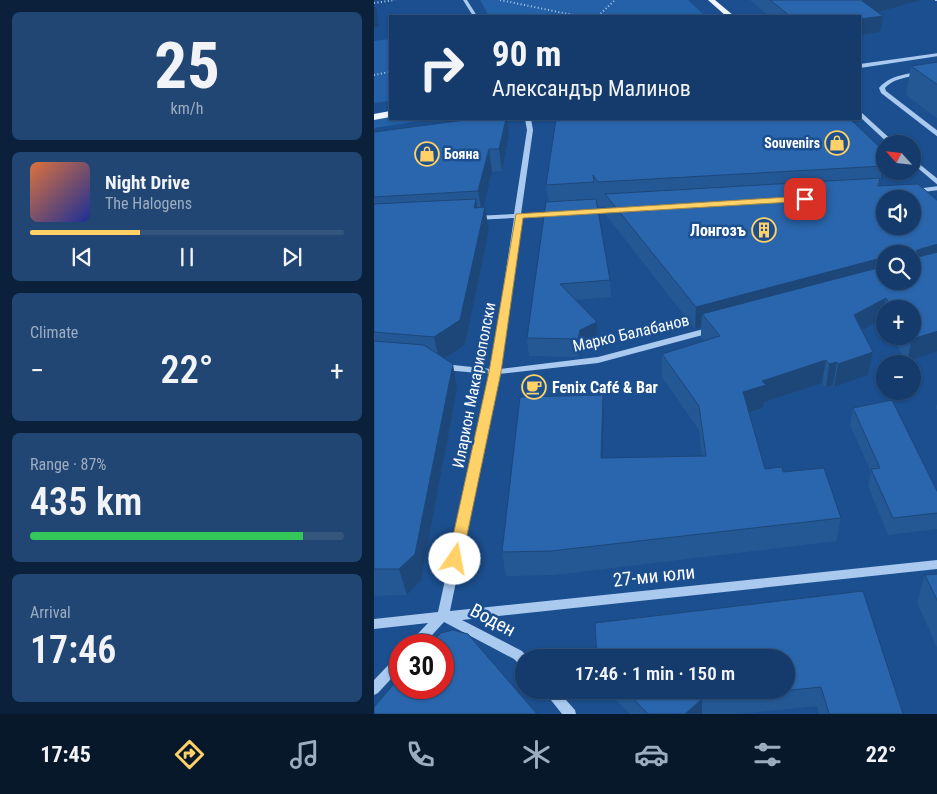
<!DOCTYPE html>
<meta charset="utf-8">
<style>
:root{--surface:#143b6b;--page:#214673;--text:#f1f3f6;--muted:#9dadc1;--line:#33557e;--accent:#ffd166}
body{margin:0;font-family:"Roboto Condensed",sans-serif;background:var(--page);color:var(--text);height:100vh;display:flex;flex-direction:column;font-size:19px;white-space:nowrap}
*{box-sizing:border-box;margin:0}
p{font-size:16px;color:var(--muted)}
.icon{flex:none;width:28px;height:28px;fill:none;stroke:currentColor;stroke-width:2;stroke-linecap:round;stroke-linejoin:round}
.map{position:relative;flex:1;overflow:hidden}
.drawer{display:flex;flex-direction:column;gap:12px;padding:12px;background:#0b203b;width:374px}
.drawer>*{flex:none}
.hud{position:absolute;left:15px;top:15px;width:472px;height:105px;border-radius:0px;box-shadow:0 1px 4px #0004,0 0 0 1px var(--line);background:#143b6b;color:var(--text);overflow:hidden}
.needle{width:32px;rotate:297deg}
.tools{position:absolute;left:502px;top:135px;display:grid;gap:10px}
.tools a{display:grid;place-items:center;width:45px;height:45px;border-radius:50%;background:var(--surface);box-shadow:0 1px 4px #0004,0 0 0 1px var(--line);font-size:25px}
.speed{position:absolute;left:15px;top:634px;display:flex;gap:10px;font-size:25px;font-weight:700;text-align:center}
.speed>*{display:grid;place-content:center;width:65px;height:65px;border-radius:50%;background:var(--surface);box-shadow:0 1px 4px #0004,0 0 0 1px var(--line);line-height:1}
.speed .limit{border:8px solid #d22;background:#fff;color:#111}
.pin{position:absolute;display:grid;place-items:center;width:42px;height:42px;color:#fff;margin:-21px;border-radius:10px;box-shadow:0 2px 8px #0006}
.me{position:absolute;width:55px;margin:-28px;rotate:12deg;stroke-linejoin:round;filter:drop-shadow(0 0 4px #0008)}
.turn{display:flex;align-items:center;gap:18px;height:105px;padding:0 20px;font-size:22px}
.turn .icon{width:65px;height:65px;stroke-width:2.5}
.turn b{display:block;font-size:35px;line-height:42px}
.big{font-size:38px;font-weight:600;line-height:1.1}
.drawer .widget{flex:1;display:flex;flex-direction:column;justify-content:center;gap:8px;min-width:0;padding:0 18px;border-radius:8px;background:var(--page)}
.drawer .dial{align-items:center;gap:0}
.dial b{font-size:65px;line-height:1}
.song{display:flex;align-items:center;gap:15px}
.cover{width:60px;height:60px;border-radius:8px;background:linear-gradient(135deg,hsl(20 70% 55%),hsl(230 70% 35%))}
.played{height:5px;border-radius:2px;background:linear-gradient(90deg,var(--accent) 35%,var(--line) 35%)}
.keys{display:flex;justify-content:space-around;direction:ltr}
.heat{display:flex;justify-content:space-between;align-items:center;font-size:28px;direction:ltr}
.charge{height:8px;border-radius:4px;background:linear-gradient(90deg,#34c759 87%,var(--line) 0)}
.trip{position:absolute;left:141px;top:649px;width:280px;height:50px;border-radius:25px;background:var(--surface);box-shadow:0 1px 4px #0004,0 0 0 1px var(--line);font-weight:600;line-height:50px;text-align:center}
.dock{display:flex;height:80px;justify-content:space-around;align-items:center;background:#08182b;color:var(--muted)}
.dock .icon{width:35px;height:35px}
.dock .active{color:var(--accent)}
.dock b{font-size:22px;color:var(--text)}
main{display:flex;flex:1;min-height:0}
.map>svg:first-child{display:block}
.green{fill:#2461a8}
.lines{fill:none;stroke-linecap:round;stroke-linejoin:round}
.path{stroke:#a9c9ee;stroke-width:2;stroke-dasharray:1 2.5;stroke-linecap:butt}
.minor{fill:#a9c9ee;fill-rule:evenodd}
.major{fill:#f0f6ff;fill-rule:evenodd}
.wall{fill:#245895;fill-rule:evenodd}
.shaded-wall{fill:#1d4779}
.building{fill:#2a66ad;stroke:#1d4779;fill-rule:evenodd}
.route{fill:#ffd166;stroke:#a68842}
.labels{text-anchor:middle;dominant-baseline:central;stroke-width:5;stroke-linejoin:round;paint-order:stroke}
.far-poi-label{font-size:14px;font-weight:bold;fill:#fff;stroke:#1b4f8f;text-anchor:end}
.poi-label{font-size:16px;font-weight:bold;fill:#fff;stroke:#1b4f8f;text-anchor:end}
.street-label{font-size:16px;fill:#fff;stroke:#1b4f8f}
.near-street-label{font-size:19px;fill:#fff;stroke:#1b4f8f}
</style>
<main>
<section class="drawer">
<div class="widget dial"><b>25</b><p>km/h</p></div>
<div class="widget">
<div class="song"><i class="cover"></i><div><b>Night Drive</b><p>The Halogens</p></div></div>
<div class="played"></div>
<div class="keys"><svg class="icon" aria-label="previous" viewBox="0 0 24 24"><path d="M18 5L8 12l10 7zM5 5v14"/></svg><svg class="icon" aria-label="pause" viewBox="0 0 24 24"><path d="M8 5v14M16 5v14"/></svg><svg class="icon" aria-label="next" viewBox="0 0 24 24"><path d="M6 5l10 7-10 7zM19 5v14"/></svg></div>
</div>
<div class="widget"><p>Climate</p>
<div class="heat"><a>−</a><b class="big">22°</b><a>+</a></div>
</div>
<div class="widget"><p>Range · 87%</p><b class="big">435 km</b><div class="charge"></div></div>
<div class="widget"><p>Arrival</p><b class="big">17:46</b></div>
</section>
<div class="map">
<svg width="564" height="714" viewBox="0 0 564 714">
<rect width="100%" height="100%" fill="#1b4f8f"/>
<g class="green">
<path d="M106,0H314L331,16H115Z"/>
<path d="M16,39V101L0,103V41Z"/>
<path d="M16,114V119H58L0,128V117Z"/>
</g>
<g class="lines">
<g class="path">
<path d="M126,0L204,16"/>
<path d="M0,3L21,0"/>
<path d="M224,16L241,0"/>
<path d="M0,75L16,72"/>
</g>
<g class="minor">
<path d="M89,0H93L103,16H99Z"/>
<rect x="561" y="0" width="3" height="1"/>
<path d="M564,53V56L486,68V64Z"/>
<path d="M564,70V74C547,76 523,75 511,88L512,91L564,131V137L507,93L505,88C518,72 544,73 564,70Z"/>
<path d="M486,112L488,113L522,144H515L486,117Z"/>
<path d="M151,119H157L159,130L147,214L181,212L185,214L181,216L147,218L126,369L224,357L337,327L341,330L340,332L224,363L125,374L76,611L564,560V569L88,620L148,651L154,658H150V666L146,665L140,659L70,622L49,645H35L37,641L54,623L0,629V619L64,612L116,374L70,370L66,367L70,364L117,369L140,218L102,220L98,218L102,216L140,214L153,130Z"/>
<path d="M539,159L564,179V185L539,164Z"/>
<path d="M564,186V190L541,193L538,191L541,189Z"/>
<path d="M244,208H247V212L214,214L210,212L214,210Z"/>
<path d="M26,656V669L4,693L0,695V680L22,657Z"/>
<path d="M169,690H183L201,710L202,714H188Z"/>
</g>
<g class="major">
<path d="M334,0H341L360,16H352Z"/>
<path d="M16,111V117L0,120V114Z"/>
</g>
</g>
<g class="wall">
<path d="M376,0H547L503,12L506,32L486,35V16H395Z"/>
<path d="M564,62V119L532,95L537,66Z"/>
<path d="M98,119H134L135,135L128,171L118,172L109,207L115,230L91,345L70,359L83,389L47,580L33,595L0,596V132Z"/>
<path d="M182,119H476L511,152V162L509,177L506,186L544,184L564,201V351L533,362L517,336H539V309H511V327L507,320L488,331L499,352L494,375L460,387L459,385L452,387L448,383L390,402L389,408L375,413L391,469L408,467L409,472L450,468L467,518L462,541L180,575L132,576L128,552L146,397L229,395L230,418L229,458L328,456L325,430L288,377V354L330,341L327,337V327L321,329L232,215L231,206L225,207L223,203L236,280L237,297L202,300L223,322L224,340L207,348L205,357L155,356L153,338L172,202L174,201L172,185ZM511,199H539V226H511ZM511,254H539V281H511Z"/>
<path d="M564,402V411L561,408Z"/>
<path d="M479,408L564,493V529L514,535L494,486L497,472L476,425Z"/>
<path d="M564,574V650L543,602L551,575Z"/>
<path d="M489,591L529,714H445L443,706L365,714H256L233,690H412Z"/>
</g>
<g class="shaded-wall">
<path d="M493,0H547L486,17L488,1Z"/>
<path d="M0,7H2L5,27H0Z"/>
<path d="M509,16L506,32L486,35V19Z"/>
<path d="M132,119H134L135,135L128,171L125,149Z"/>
<path d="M115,149L118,172L108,214L104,191Z"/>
<path d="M511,158L509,177L505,190L509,166Z"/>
<path d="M102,199L106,222L100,208Z"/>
<path d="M111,207L115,230L91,345L65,362L60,337Z"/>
<path d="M564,244V264L539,271L543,250Z"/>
<path d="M511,257V274L328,314L327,327L321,329L322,307Z"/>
<path d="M512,298L507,320L476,337L480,315Z"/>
<path d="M223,322L224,340L207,348L205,357L204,339L206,330Z"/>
<path d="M564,331V351L533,362L538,339Z"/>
<path d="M499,352L494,375L460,387L464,364Z"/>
<path d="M452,360L448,383L390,402L389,408L367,415L369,392L388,381Z"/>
<path d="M463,362L459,385L452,387L455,364Z"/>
<path d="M79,364L83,389L47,580L33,595L25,569Z"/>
<path d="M229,395L230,418L228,481L227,458Z"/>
<path d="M328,699V714H311Z"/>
</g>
<g class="building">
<path d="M396,0H493L488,1L509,16L486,19V16H416Z"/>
<path d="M564,62V85L537,66Z"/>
<path d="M98,119H132L125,149H115L104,191L0,197V132Z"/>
<path d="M182,119H476L511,152V158L509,166L224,182L219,175L220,182L172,185Z"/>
<path d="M506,178L504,186L544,184L564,201V244L543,250L542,255L544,257L564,252V331L538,339L536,336H539V309H519L512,298L480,315L499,352L464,364L463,362L455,364L452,360L388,381L392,385L369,392L391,469L408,467L409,472L450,468L467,518L177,551L128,552L146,397L229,395L227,458L332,456L325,406L288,354L346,336L328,314L511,266V281H539V254H511V257L322,307L231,194ZM511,199H539V226H511Z"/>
<path d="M102,199L100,208L111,207L86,320L60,337L0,332V204Z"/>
<path d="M222,199L236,280L186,284L223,322L206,330L204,339L153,338L172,202Z"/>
<path d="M0,341L50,345L79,364L41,554L25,569H0Z"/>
<path d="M518,400L564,493V513L519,518L497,469L506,468L479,408Z"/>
<path d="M564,574V602L551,575Z"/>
<path d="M489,591L529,714H455L447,687L328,699L311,714H274L251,690H412V658H223L221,623Z"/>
<path d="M79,630L94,634L163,714H0V707L26,677V688H69V645H54L67,633Z"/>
</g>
<path class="route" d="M431,196L434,197V201L149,218L127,372L88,559L86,563L81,565L76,563L74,559L115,372L142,214Z"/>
<defs>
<g id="shop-ring" transform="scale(1.25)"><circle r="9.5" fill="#1b4f8f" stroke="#ffd166" stroke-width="1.5"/><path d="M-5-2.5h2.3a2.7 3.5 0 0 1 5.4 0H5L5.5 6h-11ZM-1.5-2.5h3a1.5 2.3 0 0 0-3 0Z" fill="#ffd166"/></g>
<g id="building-ring" transform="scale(1.25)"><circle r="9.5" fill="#1b4f8f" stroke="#ffd166" stroke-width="1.5"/><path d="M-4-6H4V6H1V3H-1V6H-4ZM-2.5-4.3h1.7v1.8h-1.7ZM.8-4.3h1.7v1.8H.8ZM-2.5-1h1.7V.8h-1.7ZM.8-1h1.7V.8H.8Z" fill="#ffd166"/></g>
<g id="cafe-ring" transform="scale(1.25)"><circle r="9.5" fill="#1b4f8f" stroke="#ffd166" stroke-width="1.5"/><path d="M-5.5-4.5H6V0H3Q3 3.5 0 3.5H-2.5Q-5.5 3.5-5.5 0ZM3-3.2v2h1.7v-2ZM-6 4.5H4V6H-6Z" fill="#ffd166"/></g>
</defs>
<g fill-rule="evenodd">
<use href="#shop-ring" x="463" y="143"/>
<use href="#shop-ring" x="53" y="154"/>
<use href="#building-ring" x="390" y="230"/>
<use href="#cafe-ring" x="160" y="387"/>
</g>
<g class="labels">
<g class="far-poi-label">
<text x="446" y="143">Souvenirs</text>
<text x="70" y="154" text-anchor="start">Бояна</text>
</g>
<g class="poi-label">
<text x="372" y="230">Лонгозъ</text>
<text x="178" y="387" text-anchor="start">Fenix Café &amp; Bar</text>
</g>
<g class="street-label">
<text transform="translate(257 333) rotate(-13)">Марко Балабанов</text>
<text transform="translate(100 385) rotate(-79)">Иларион Макариополски</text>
</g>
<g class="near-street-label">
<text transform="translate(280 576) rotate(-6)">27-ми юли</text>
<text transform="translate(119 620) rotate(28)">Воден</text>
</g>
</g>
</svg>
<div class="tools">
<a><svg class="needle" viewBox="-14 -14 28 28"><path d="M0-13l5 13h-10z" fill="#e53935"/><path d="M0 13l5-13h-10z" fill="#9dadc1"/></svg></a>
<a><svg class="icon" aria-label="sound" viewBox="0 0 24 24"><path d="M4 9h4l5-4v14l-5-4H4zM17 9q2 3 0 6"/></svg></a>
<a><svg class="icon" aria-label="search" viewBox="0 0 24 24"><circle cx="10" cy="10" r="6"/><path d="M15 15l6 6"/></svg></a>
<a>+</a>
<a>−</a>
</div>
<div class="speed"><div class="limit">30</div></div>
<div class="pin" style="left:431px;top:199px;background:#d93025"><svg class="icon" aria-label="arrive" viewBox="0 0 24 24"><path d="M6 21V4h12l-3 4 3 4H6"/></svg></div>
<svg class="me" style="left:81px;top:559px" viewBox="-20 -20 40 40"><circle r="19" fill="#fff"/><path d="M0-13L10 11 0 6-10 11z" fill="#ffd166"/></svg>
<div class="trip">17:46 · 1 min · 150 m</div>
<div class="hud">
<div class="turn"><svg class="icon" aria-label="right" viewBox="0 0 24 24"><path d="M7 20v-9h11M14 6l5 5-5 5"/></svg><div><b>90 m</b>Александър Малинов</div></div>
</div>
</div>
</main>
<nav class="dock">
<b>17:45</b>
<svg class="icon active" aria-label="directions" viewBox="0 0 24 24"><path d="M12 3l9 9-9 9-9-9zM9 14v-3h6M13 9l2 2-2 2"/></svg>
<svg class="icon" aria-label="music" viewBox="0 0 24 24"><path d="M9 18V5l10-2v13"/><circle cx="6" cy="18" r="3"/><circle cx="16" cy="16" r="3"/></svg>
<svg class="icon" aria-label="phone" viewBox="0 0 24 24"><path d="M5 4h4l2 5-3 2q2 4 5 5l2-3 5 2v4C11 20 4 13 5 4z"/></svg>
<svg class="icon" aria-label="climate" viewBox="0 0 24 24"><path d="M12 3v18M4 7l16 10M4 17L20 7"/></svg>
<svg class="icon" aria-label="car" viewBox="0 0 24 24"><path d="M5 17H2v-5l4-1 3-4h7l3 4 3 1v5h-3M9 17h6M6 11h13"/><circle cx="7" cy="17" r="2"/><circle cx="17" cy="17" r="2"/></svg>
<svg class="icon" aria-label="filters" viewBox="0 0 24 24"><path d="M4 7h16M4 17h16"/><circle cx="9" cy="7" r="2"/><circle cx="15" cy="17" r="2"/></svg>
<b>22°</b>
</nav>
